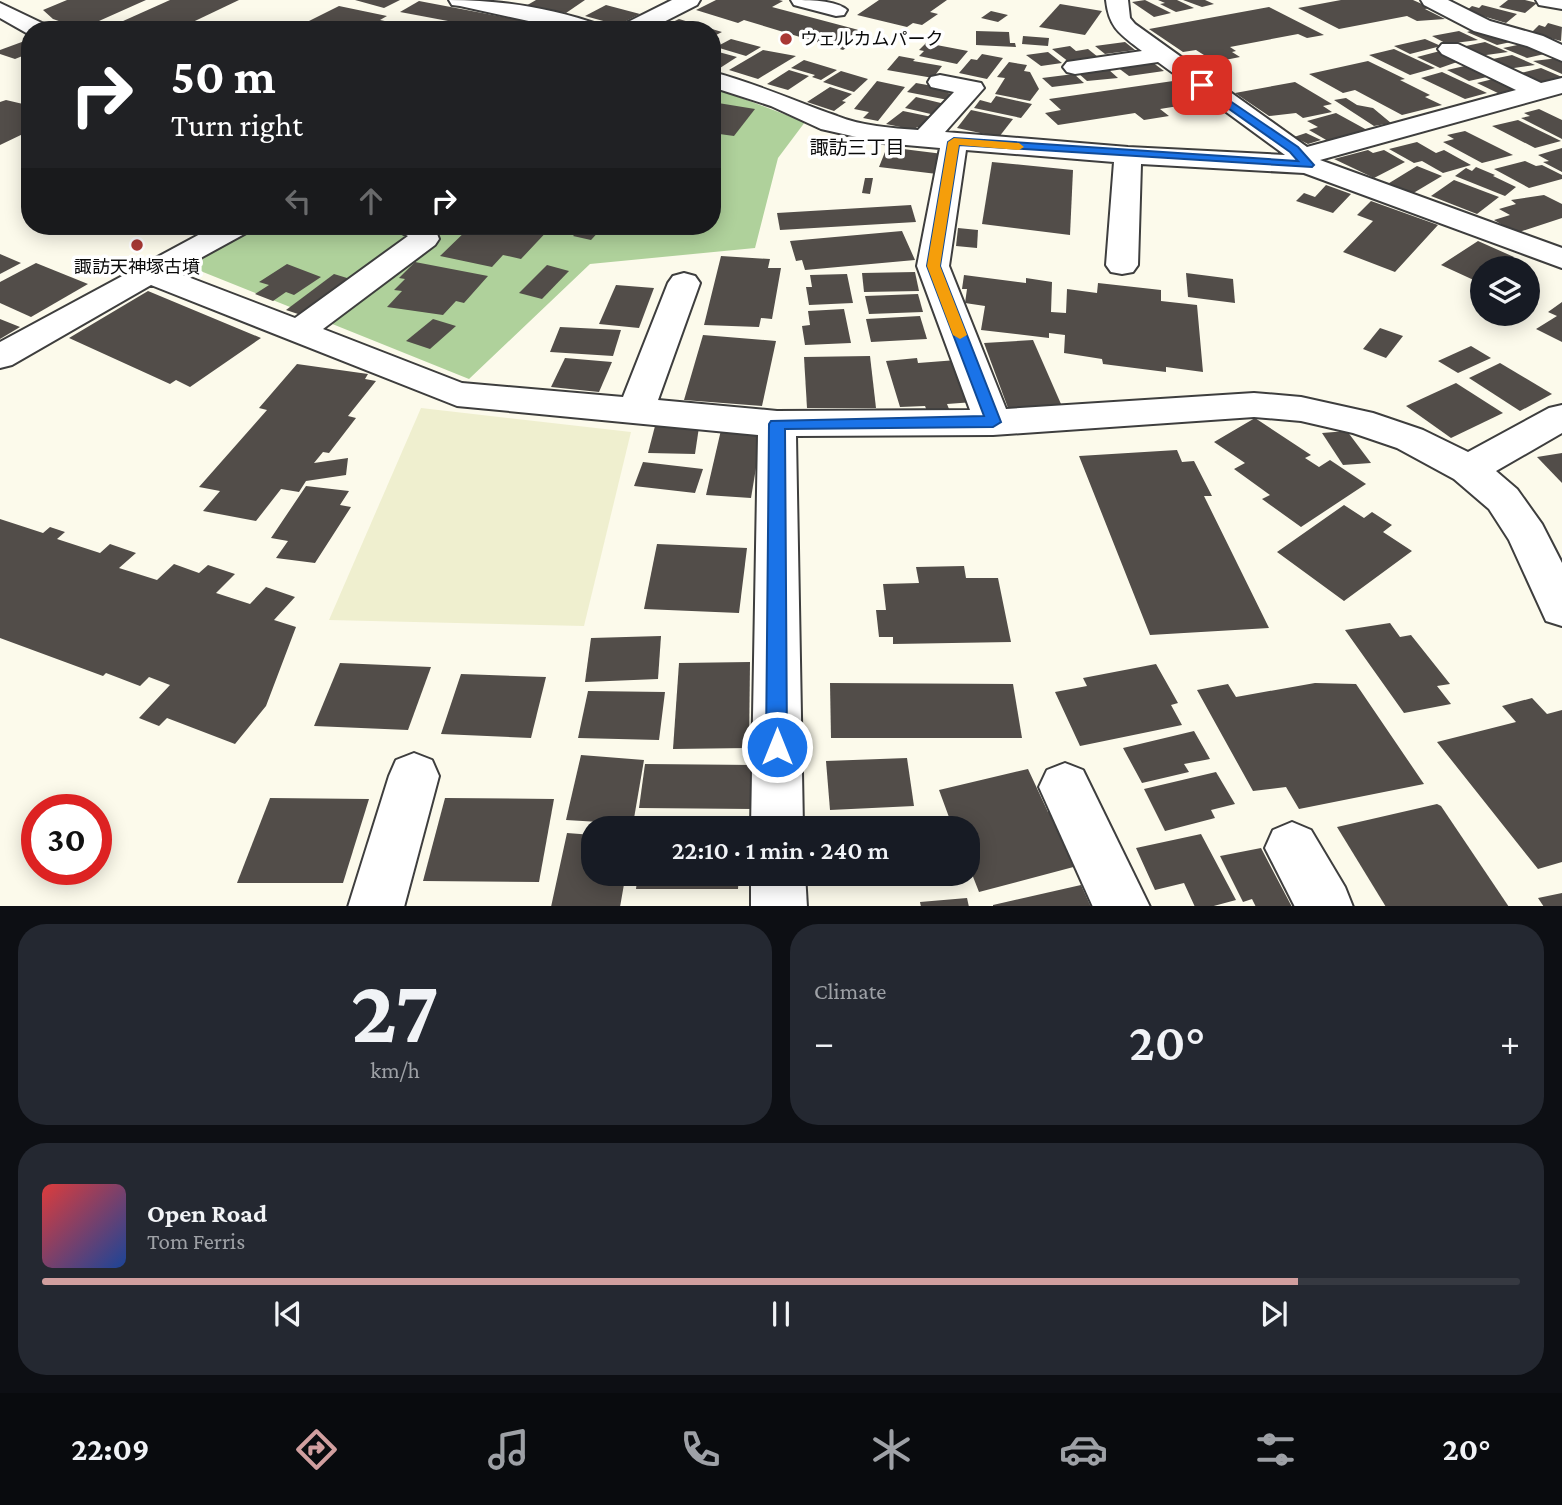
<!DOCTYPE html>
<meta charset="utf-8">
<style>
:root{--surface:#171b24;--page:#242831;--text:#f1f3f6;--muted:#9ea1a6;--line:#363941;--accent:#d19f9f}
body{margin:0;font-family:"Crimson Pro","Noto Sans JP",serif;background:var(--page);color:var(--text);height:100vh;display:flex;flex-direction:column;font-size:26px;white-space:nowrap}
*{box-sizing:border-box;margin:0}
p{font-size:23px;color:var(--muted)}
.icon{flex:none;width:38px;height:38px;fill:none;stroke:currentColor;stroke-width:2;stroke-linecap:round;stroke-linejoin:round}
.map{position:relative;height:906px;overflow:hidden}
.drawer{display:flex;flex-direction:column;gap:18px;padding:18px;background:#0d0f14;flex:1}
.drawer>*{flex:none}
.top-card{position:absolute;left:21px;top:21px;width:700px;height:214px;border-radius:28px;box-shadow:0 4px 18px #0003;background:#202124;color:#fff;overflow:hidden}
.fabs{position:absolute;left:1470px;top:256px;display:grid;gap:14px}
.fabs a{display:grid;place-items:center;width:70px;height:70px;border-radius:50%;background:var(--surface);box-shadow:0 4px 18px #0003;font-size:35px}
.speed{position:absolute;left:21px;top:794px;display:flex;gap:14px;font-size:35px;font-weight:700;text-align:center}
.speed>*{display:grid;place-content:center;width:91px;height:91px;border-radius:50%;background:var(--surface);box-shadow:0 4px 18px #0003;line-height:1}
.speed .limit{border:10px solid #d22;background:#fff;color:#111}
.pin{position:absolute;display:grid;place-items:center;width:60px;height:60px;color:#fff;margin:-30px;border-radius:14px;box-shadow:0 4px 10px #0006}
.me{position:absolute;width:77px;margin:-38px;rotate:0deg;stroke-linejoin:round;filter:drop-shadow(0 0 5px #0008)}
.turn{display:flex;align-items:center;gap:24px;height:147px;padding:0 35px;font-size:32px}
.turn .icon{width:91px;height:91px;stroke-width:2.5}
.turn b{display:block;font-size:49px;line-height:60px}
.lanes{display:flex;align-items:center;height:66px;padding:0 35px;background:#0003;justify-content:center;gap:35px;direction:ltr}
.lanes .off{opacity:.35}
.big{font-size:52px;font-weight:600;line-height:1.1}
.drawer .tile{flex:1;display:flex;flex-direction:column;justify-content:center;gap:10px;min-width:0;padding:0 24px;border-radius:28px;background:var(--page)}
.drawer .dial{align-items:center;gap:0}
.dial b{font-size:91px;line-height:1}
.song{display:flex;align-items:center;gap:21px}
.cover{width:84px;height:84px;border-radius:10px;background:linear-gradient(135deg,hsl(0 70% 55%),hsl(220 70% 35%))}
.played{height:7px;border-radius:4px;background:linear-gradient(90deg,var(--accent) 85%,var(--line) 85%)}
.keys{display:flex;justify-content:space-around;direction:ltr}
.heat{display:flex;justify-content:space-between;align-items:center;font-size:38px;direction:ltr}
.drawer .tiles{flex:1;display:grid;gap:18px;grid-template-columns:1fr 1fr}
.tile:last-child{grid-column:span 2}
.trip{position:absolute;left:581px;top:816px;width:399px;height:70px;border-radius:28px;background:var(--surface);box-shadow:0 4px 18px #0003;font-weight:600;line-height:70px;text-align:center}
.tabs{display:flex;height:112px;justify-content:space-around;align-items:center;background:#090b0e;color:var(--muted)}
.tabs .icon{width:49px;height:49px}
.tabs .on{color:var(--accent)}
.tabs b{font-size:32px;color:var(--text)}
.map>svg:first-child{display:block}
.farmland{fill:#efefcf}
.forest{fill:#afd19b}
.building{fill:#524d49}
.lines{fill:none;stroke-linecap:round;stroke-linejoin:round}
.minor-casing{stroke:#3e3e3e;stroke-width:4}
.minor{fill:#fff;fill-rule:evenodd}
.route{fill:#1a73e8;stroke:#114b97;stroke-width:2}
.slow{fill:#f59e0b}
.poi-dot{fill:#a93835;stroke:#fff;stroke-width:2.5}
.labels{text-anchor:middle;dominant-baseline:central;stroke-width:7;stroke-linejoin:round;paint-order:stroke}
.far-poi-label{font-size:18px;fill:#0b0b0b;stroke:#fff;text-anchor:start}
.far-neighbourhood-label{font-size:19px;fill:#0b0b0b;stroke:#fff}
</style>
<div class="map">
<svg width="1562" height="907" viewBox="0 0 1562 907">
<rect width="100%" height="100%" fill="#fcfaeb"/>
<path class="farmland" d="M421,408L631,432L584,626L329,620Z"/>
<path class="forest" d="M712,87L805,122L778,158L755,248L590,264L469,379L188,266L261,226H712Z"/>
<g class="building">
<path d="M67,0H146L90,25L80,23L73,26L53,19L43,10Z"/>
<path d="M170,0H239L176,30H103Z"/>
<path d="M355,0H400L384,8Z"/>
<path d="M536,0H585L566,13L524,7Z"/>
<path d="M716,0H779L783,1L772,7L870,33L843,50L744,20L738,23L696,10Z"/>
<path d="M879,0H947L930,12L938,14L922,25L913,23L907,27L857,15Z"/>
<path d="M1145,0L1171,13L1154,17L1132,2Z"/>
<path d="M1158,0H1177L1194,8L1176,12L1160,4L1165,3Z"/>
<path d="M1183,0H1205L1214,4L1202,7Z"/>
<path d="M1341,0H1413L1431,8L1425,9L1445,19L1417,21L1407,16L1339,29L1298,8Z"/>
<path d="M1508,0H1525L1537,3L1525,13L1499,7Z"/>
<path d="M419,1L546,25L561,30H496L400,12Z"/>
<path d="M1060,4L1102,11L1085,35L1039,27Z"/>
<path d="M606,5L640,14L618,25L585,16Z"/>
<path d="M1482,5L1517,14L1506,23L1466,11L1472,6L1479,8Z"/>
<path d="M339,6L387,16L380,20L399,24L387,30H291Z"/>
<path d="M1269,7L1324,35L1307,38L1298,34L1230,47L1236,51L1232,52L1240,57L1215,62L1196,50L1183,52L1149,29Z"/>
<path d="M991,11L1008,15L998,22L981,18Z"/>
<path d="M679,19L712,29L722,32L712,37V30H656Z"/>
<path d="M1548,23L1562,27L1561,41L1531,33L1539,25L1545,27Z"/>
<path d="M1477,29L1487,32L1511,42L1497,45L1467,32Z"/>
<path d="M976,31L1009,32L1010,43H1015L1016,47L976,45Z"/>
<path d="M1459,31L1478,40L1447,44L1432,36Z"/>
<path d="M1023,36L1049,38L1048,46L1022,44Z"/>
<path d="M30,39V53L15,59L0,54V50Z"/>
<path d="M731,39L761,47L746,56L716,47Z"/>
<path d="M1425,39L1441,46L1410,54L1394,46Z"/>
<path d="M1125,42L1135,50L1105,54L1095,46Z"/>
<path d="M1485,42L1508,52L1479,56L1461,47Z"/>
<path d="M926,43L968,51L957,64L919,56L924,51L919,50Z"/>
<path d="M1527,43L1549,53L1527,58L1503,48Z"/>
<path d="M1070,46L1076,51L1088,49L1098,57L1069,62L1052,49Z"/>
<path d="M1394,49L1435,68L1410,75L1369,55Z"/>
<path d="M763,50L796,56L758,79L729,70Z"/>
<path d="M715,51L737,57L720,68L712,66V53Z"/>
<path d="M1440,51L1460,61L1440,68L1417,57Z"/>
<path d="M1048,52L1062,63L1041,66L1026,55Z"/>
<path d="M982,54L1003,58L987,79L959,73L971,59L977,60Z"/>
<path d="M1512,55L1535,65L1507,69L1488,60Z"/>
<path d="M899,56L915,59L913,61L942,66L933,78L887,70Z"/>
<path d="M1559,58L1562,60V74L1533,61Z"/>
<path d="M804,60L837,70L821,80L812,77L815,75L791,68Z"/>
<path d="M1368,61L1405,79L1400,80L1430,95L1425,97L1442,105L1402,115L1355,90L1343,93L1309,74Z"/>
<path d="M1009,62L1027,65L1024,71L1030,72L1039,89L1030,101L995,94L1005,78L997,77Z"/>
<path d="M1152,62L1164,71L1129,76L1117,67Z"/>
<path d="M1469,65L1486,73L1482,74L1487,77L1469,81L1447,70Z"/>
<path d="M1541,68L1562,77V80L1548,83L1543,81L1536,82L1517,74Z"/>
<path d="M1108,69L1118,78L1087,81L1078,73Z"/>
<path d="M789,70L809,76L788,90L767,84Z"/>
<path d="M841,71L868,79L854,92L823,82Z"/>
<path d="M1442,72L1487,93L1465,99L1421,78Z"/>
<path d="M1074,74L1084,83L1052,87L1042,78Z"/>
<path d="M1497,78L1516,87L1512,89L1517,91L1502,95L1477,83Z"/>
<path d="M1180,80L1209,101L1160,109L1169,116L1144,120L1135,113L1058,125L1045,113L1061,110L1049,99Z"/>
<path d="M877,81L905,87L878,121L863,118L869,112L854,109Z"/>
<path d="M1295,82L1332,104L1323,106L1332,112L1303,118L1296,113L1269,116L1235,93Z"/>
<path d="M916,83L950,89L948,93L953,94L948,100L907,92Z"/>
<path d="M830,87L852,94L842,101L846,102L834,111L807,102Z"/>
<path d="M996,96L1032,104L1021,118L974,108L980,100L991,103Z"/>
<path d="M916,97L945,104L935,115L905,108Z"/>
<path d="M1346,98L1357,105L1373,108L1391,123L1374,126L1334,100Z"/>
<path d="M6,100L23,104L30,101V134L25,133L0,145V102Z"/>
<path d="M712,102L755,109L734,136L712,133Z"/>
<path d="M1539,109L1562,120V139L1521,118L1530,116L1524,113Z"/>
<path d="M971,110L1013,119L999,137L957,128Z"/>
<path d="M903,111L932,117L924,128L917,127L915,130L886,124Z"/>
<path d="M1336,113L1367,130L1328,141L1309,130L1318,127L1307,121Z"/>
<path d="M1518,120L1561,141L1535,148L1492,126Z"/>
<path d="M1465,131L1513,155L1482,163L1443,142L1454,139L1447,135Z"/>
<path d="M1306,133L1321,140L1308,144L1294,137Z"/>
<path d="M1417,142L1436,153L1444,150L1471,165L1443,173L1422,161L1414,163L1389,149Z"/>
<path d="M887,147L943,154L937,174L879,167Z"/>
<path d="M1562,148V172L1543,162L1549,161L1538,155Z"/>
<path d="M1368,150L1373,153L1384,150L1405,162L1374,178L1334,159Z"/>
<path d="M1525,161L1536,166L1542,165L1562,175V179L1529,188L1494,169Z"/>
<path d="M992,162L1073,170L1070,235L982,224Z"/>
<path d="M1417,166L1442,176L1410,195L1386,185Z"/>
<path d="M1476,167L1495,175L1493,176L1516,187L1505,196L1455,176L1466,168L1472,171Z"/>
<path d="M865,178H873L870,194L862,193Z"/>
<path d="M1454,180L1499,197L1477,214L1431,196Z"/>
<path d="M1326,185L1351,194L1333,213L1296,201L1304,193L1315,197Z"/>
<path d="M1544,195L1562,204V218L1516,233L1494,220L1510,215L1499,209L1516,204L1511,200Z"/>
<path d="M1371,201L1438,225L1395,272L1343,252L1373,221L1357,215Z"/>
<path d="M911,205L916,222L780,230L777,213Z"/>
<path d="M471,226H552L521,259L503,255L492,267L440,256Z"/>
<path d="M583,226H604L591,240L573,236Z"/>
<path d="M958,228L978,230L977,248L956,246Z"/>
<path d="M902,231L915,260L805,270L802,260L796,261L790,241Z"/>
<path d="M1478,241L1514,257L1498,268H1482V279L1478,282L1441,265Z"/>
<path d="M0,254L21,263L0,274Z"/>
<path d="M721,256L770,259L768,268H781L772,319L761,318L759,327L704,325Z"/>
<path d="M415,262L488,276L464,303L456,301L443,315L387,307L402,291L394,290L405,279L399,278Z"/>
<path d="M36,263L88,284L31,317L0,303V282Z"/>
<path d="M287,264L321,277L294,295L286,292L273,301L255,294L269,285L259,282Z"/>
<path d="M547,265L569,271L542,299L519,293Z"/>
<path d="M915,272L919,291L864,292L862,273Z"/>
<path d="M1186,273L1233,279L1235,303L1188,297Z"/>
<path d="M334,274L360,282L313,319L286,310Z"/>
<path d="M847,274L853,303L809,305L806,287H812L810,275Z"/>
<path d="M964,275L1026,283V278L1052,282L1051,312L1066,313L1067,289L1097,293L1098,283L1161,290V301L1197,305L1203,372L1166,367V372L1103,364L1102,359L1064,353L1065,335L1049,333V338L981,330L985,306L965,303L967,289H962Z"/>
<path d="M616,285L654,288L639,328L599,324Z"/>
<path d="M148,291L261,338L190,387L176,380L170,384L69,338Z"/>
<path d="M918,294L923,312L869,314L865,296Z"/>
<path d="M1562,302V342L1536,329L1557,316L1548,312Z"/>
<path d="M844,309L851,343L805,345L802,326L810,325L808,311Z"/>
<path d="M920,316L927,339L871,342L866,319Z"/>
<path d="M0,319L20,327L0,339Z"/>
<path d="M433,319L456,326L430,349L406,341Z"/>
<path d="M560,327L621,330L613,356L550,352Z"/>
<path d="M1380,328L1403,336L1386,358L1363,349Z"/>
<path d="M703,335L776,341L762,406L684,400Z"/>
<path d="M1033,340L1061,404L1008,408L984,343Z"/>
<path d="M1471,346L1491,358L1458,373L1438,361Z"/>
<path d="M870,356L876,408H807L804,357Z"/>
<path d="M565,358L612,362L599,392L551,387Z"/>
<path d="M917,358L918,363L957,360L974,402L947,404L949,409L927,411L925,406L900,407L886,361Z"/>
<path d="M1500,363L1552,394L1520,411L1469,378Z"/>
<path d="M297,364L368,374L365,379L376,381L348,416L356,418L329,453L323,452L314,463L348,458L346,475L306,481L299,492L281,489L256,521L203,511L220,491L199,487L267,410L259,408Z"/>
<path d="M1456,383L1503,413L1451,438L1406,406Z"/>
<path d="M1255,418L1311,455L1305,458L1319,467L1330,460L1366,484L1301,527L1262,499L1270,495L1234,469L1245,463L1214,442Z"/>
<path d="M655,426L699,427L695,454L648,453Z"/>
<path d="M721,430L762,432L751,498L706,495Z"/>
<path d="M1347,431L1371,463L1343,465L1322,433Z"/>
<path d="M1177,450L1182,462L1194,461L1212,496H1204L1269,628L1150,635L1079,456Z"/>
<path d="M1562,453V483L1537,457Z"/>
<path d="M643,462L703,469L695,493L634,486Z"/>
<path d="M306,486L349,491L340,505L351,507L315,563L276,558L288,541L271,538Z"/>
<path d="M1344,505L1364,518L1372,512L1392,525L1383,532L1412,551L1344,601L1277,552Z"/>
<path d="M0,519L43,533L50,527L65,532L57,539L100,553L110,544L136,553L119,568L157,580L174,564L199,573L208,565L235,574L216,593L250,604L266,587L295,597L274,620L296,627L266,706L235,744L167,718L159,726L139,718L170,685L149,677L140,686L106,673L103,676L0,638Z"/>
<path d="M657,544L747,548L739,613L644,609Z"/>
<path d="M964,566L966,578H998L1011,642L893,644V637H879L876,610H886L883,584L919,583L916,567Z"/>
<path d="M1390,623L1400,637L1411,635L1450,684L1437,686L1451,704L1404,713L1345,630Z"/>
<path d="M661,636L658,679L585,682L591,638Z"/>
<path d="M750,662L749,748L673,749L679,663Z"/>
<path d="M340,663L431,667L408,730L314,726Z"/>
<path d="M1156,664L1178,703L1171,705L1182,725L1080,746L1055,692L1087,686L1083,678Z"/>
<path d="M461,674L546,677L531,738L441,734Z"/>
<path d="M830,683L1013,684L1022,738H831Z"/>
<path d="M1315,683L1356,684L1424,784L1299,809L1286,787L1253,791L1197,690L1228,684L1236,697Z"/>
<path d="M588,691L665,692L659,740L578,738Z"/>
<path d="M1532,698L1547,714L1562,710V862L1538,869L1437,742L1516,722L1502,706Z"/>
<path d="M1194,731L1210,759L1184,764L1189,772L1142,783L1123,748Z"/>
<path d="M581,755L644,760L633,824L566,820Z"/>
<path d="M907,758L914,806L830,810L826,761Z"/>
<path d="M645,764L755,765L753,809L639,808Z"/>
<path d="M1028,769L1048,812L1056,811L1081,865L979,892L968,864V828H953L939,790Z"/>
<path d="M1216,772L1235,804L1211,810L1215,818L1165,831L1144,789Z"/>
<path d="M270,798L369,799L343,883H237Z"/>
<path d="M445,798L554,799L539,882L423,881Z"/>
<path d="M1437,804L1441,806L1509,907H1386L1337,827Z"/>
<path d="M836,817H931L932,828H837Z"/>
<path d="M567,833L593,835V873H626L620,907H551Z"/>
<path d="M1201,834L1236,900L1210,907H1195L1184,883L1155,890L1136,848Z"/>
<path d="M1261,848L1292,907H1256L1252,899L1243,902L1220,856Z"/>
<path d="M638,873H739L738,889H636Z"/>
<path d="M1081,885L1091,907H993V905Z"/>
<path d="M1562,893V907H1544L1538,898Z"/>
<path d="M967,898L969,907H921L920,902Z"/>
</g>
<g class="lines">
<g class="minor-casing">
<g id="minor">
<path d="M449,0C501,0 551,8 600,25L603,30H570L460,6L452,5Z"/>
<path d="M672,0H700L697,5L648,30H619L622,25Z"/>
<path d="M791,0C808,0 836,0 847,10L844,15L836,16L794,5Z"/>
<path d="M1106,0H1128L1130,18L1135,24L1307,147L1516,90L1442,54L1438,49L1442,44H1458L1541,83L1562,78V93L1320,160L1562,248V268L1304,173L1141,164L1138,265L1133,272L1122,274L1111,272L1106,265L1114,162L966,150L949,266L1006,409L1254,393L1301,397L1373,413L1423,430L1468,452L1549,408L1562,405V433L1496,471L1517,489L1542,524L1562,563V626L1546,621L1509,540L1489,509L1454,479L1397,448L1353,433L1301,421L1254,417L993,435L796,436L803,828H751L758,435L457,406L151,285L12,365L0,368V342L215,226H252L248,232L175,272L295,318L408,236L400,232L396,226H434L439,239L435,245L323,329L462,383L623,397L668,283L673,276L684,273L695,276L700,283L658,400L777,411L970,410L917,266L940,148L883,143L821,129L771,106L712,87V72C756,83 795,102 837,116C862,126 891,128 918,130L954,92L931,87L928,82L931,77L940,75L981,83L984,88L945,132L1128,147L1285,155L1158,62L1075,74L1067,72L1063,67L1067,62L1142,51C1120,34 1109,28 1106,0Z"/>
<path d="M1421,0H1448L1490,21L1543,36L1562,45V61L1527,46L1474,31L1424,5Z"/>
<path d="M1536,0H1562V9L1539,5Z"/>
<path d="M0,3L46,25L49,30H30V35L0,18Z"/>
<path d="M414,753L432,760L439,776L404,907H348L389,776L396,760Z"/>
<path d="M1065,763L1083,770L1150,907H1093L1039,787L1047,770Z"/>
<path d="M1292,822L1311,830L1345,887L1353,907H1295L1265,848L1273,830Z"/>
<path d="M751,873H805L807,907H751Z"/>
</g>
</g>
<use href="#minor" class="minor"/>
</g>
<path class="route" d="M1202,82L1298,147L1314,165L1312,167L959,145L940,266L1001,422L993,427L785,429L787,747L784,754L777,756L769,754L766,747L769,424L771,421L984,416L927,266L948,142L954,138L1298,161L1290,152L1198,87L1197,85Z"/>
<path class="slow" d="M954,138L1019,143L1024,147L1019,150L959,145L940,266L967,335L960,339L953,335L927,266L948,142Z"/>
<g class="poi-dot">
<circle cx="786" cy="39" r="7"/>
<circle cx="137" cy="245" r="7"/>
</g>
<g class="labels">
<g class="far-poi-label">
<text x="800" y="39">ウェルカムパーク</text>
<text x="137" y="267" text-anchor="middle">諏訪天神塚古墳</text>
</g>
<g class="far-neighbourhood-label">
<text x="857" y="147">諏訪三丁目</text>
</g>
</g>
</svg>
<div class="fabs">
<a><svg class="icon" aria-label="layers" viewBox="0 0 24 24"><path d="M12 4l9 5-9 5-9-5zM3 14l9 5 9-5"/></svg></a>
</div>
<div class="speed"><div class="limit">30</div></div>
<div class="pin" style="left:1202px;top:85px;background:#d93025"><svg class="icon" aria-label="arrive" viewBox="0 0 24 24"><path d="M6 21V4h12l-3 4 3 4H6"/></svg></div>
<svg class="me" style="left:777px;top:747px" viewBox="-20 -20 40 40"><circle r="17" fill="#1a73e8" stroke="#fff" stroke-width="3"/><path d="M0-11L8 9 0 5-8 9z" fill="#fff"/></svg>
<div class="trip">22:10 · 1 min · 240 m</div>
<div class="top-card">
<div class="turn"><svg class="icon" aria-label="right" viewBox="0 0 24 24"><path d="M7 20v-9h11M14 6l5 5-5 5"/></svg><div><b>50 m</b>Turn right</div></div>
<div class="lanes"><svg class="icon off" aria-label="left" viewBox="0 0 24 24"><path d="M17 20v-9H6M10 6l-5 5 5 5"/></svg><svg class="icon off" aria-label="ahead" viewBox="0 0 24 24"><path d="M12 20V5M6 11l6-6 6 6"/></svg><svg class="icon" aria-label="right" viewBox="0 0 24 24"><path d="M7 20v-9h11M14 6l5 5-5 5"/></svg></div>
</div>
</div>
<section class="drawer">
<div class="tiles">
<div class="tile dial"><b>27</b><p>km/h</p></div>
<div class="tile"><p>Climate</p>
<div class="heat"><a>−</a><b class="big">20°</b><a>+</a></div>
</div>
<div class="tile">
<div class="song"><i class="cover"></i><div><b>Open Road</b><p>Tom Ferris</p></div></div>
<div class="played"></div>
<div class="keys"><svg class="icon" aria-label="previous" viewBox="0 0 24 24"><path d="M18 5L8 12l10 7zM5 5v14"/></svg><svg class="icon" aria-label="pause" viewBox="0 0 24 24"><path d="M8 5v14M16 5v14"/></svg><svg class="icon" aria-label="next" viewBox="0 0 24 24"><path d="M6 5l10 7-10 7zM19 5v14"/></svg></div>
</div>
</div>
</section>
<nav class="tabs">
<b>22:09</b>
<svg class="icon on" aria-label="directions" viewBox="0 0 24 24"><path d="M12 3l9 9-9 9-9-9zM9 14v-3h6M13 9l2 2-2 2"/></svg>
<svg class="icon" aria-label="music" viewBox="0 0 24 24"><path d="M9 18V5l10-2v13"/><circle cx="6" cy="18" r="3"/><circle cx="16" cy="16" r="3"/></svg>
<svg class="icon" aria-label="phone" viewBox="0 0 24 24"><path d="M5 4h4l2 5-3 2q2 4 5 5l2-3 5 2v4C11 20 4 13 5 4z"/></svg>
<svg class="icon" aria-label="climate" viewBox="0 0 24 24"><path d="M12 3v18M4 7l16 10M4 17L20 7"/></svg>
<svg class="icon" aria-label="car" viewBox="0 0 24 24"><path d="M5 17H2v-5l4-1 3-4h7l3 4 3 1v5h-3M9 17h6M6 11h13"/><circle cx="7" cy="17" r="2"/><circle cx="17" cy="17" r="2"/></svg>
<svg class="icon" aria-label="filters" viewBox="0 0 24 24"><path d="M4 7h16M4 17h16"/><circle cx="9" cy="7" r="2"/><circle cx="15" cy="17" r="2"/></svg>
<b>20°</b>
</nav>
